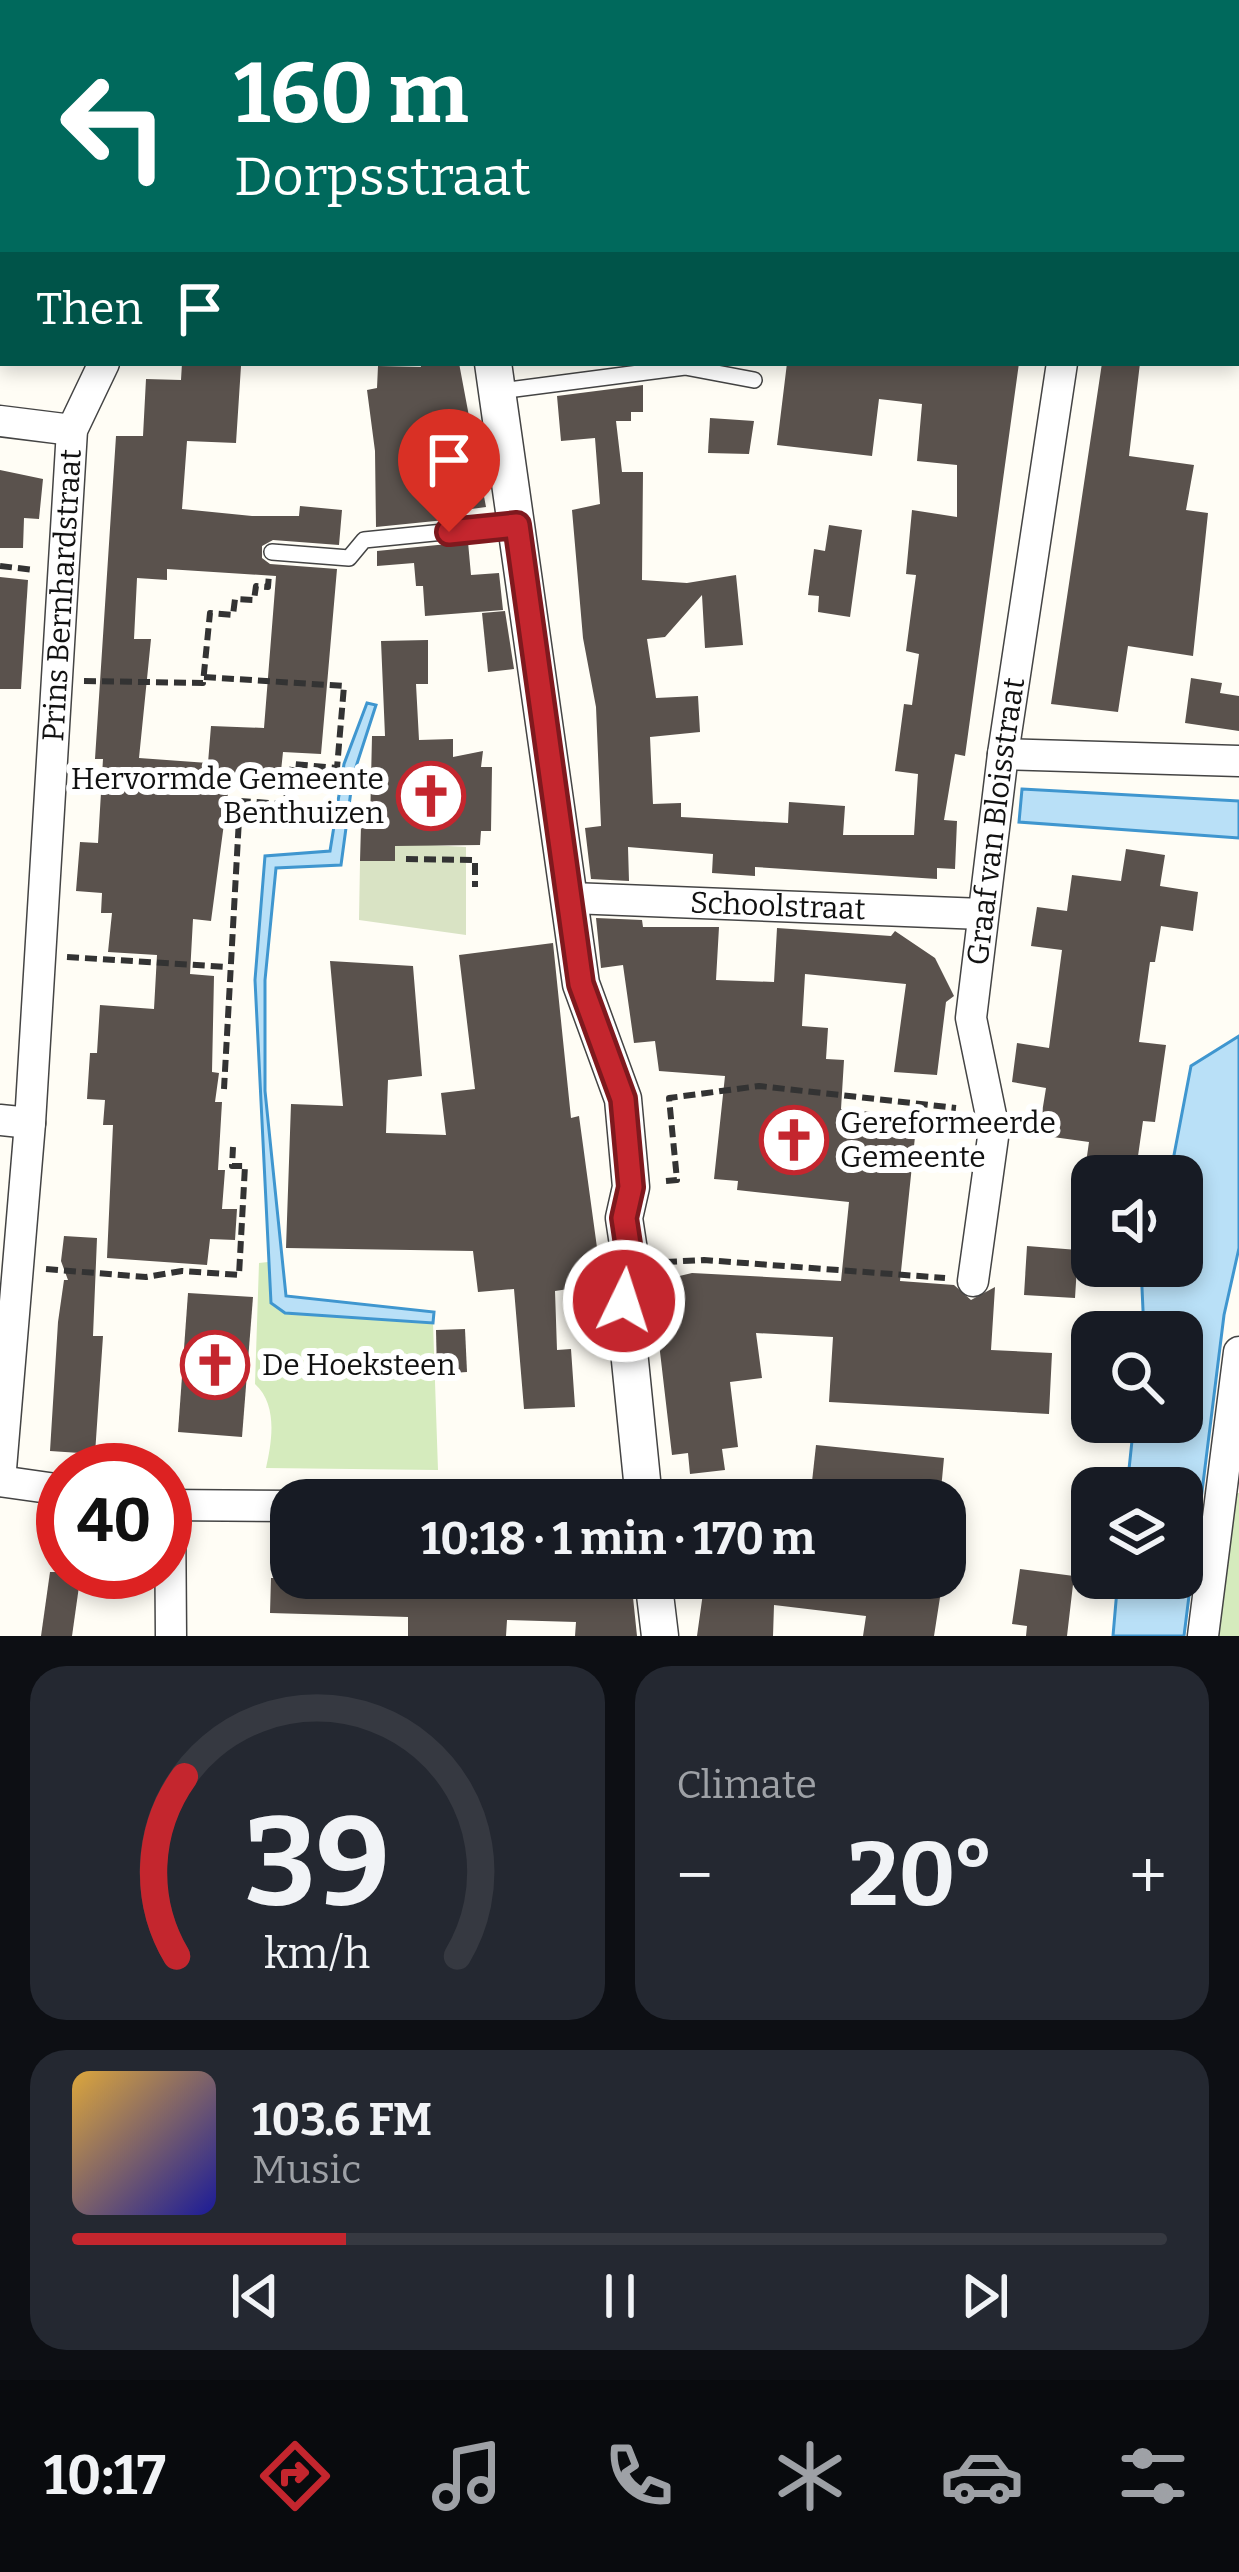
<!DOCTYPE html>
<meta charset="utf-8">
<style>
:root{--surface:#171b24;--page:#242831;--text:#f1f3f6;--muted:#9ea1a6;--line:#363941;--accent:#c4262e}
body{margin:0;font-family:Bitter,serif;background:var(--page);color:var(--text);height:100vh;display:flex;flex-direction:column;font-size:45px;white-space:nowrap}
*{box-sizing:border-box;margin:0}
p{font-size:39px;color:var(--muted)}
.icon{flex:none;width:66px;height:66px;fill:none;stroke:currentColor;stroke-width:2;stroke-linecap:round;stroke-linejoin:round}
.map{position:relative;height:1636px;overflow:hidden}
.drawer{display:flex;flex-direction:column;gap:30px;padding:30px;background:#0d0f14;flex:1}
.drawer>*{flex:none}
.top-card{position:absolute;left:0px;top:0px;width:1239px;height:366px;box-shadow:0 6px 18px #0003;background:#00695c;color:#fff;overflow:hidden}
.controls{position:absolute;left:1071px;top:1155px;display:grid;gap:24px}
.controls a{display:grid;place-items:center;width:132px;height:132px;border-radius:24px;background:var(--surface);box-shadow:0 6px 18px #0003;font-size:60px}
.speed{position:absolute;left:36px;top:1443px;display:flex;gap:24px;font-size:60px;font-weight:700;text-align:center}
.speed>*{display:grid;place-content:center;width:156px;height:156px;border-radius:50%;background:var(--surface);box-shadow:0 6px 18px #0003;line-height:1}
.speed .limit{border:18px solid #d22;background:#fff;color:#111}
.pin{position:absolute;display:grid;place-items:center;width:102px;height:102px;color:#fff;margin:-123px -51px;border-radius:50% 50% 50% 0;rotate:-45deg;box-shadow:0 0 12px #0007}
.pin .icon{rotate:45deg}
.me{position:absolute;width:132px;margin:-66px;rotate:4deg;stroke-linejoin:round;filter:drop-shadow(0 0 9px #0008)}
.turn{display:flex;align-items:center;gap:42px;height:252px;padding:0 36px;font-size:54px}
.turn .icon{width:156px;height:156px;stroke-width:2.5}
.turn b{display:block;font-size:84px;line-height:102px}
.then{display:flex;align-items:center;height:114px;padding:0 36px;background:#0003;gap:24px;font-size:45px}
.big{font-size:90px;font-weight:700;line-height:1.1}
.drawer .tile{flex:1;display:flex;flex-direction:column;justify-content:center;gap:18px;min-width:0;padding:0 42px;border-radius:36px;background:var(--page)}
.drawer .dial{align-items:center;gap:0}
.dial svg{height:312px;overflow:visible;fill:none;stroke:var(--line);stroke-width:7;stroke-linecap:round;text-anchor:middle}
.dial text{fill:var(--text);stroke:none}
.song{display:flex;align-items:center;gap:36px}
.cover{width:144px;height:144px;border-radius:18px;background:linear-gradient(135deg,hsl(40 70% 55%),hsl(240 70% 35%))}
.played{height:12px;border-radius:6px;background:linear-gradient(90deg,var(--accent) 25%,var(--line) 25%)}
.keys{display:flex;justify-content:space-around;direction:ltr}
.heat{display:flex;justify-content:space-between;align-items:center;font-size:66px;direction:ltr}
.drawer .tiles{flex:1;display:grid;gap:30px;grid-template-columns:1fr 1fr}
.tile:last-child{grid-column:span 2}
.trip{position:absolute;left:270px;top:1479px;width:696px;height:120px;border-radius:36px;background:var(--surface);box-shadow:0 6px 18px #0003;font-weight:700;line-height:120px;text-align:center}
.menu{display:flex;height:192px;justify-content:space-around;align-items:center;background:#090b0e;color:var(--muted)}
.menu .icon{width:84px;height:84px}
.menu .active{color:var(--accent)}
.menu b{font-size:54px;color:var(--text)}
.map>svg:first-child{display:block}
.green{fill:#d5ebbd}
.cemetery{fill:#d9e3c4}
.water{fill:#b9e0f7;stroke:#3f96cf;stroke-width:3}
.building{fill:#5a524d;fill-rule:evenodd}
.lines{fill:none;stroke-linecap:round;stroke-linejoin:round}
.service-casing{stroke:#444;stroke-width:18}
.minor-casing{stroke:#444;stroke-width:33}
.tertiary-casing{stroke:#444;stroke-width:39}
.path{stroke:#333;stroke-width:6;stroke-dasharray:12 6;stroke-linecap:butt}
.service{stroke:#fff;stroke-width:15}
.minor{stroke:#fff;stroke-width:30}
.tertiary{stroke:#fff;stroke-width:36}
.route-casing{stroke:#7f191e;stroke-width:30}
.route{stroke:#c4262e;stroke-width:21}
.labels{text-anchor:middle;dominant-baseline:central;stroke-width:12;stroke-linejoin:round;paint-order:stroke}
.street-label{font-size:30px;fill:#111;stroke:#fff}
.poi-label{font-size:30px;fill:#111;stroke:#fff;text-anchor:start}
</style>
<div class="map">
<svg width="1239" height="1636" viewBox="0 0 1239 1636">
<rect width="100%" height="100%" fill="#fffdf5"/>
<g class="green">
<path d="M268,1262L271,1302L285,1313L433,1323L438,1470L266,1468C272,1441 278,1405 255,1384L259,1263Z"/>
<path d="M1235,1493H1239V1636H1214Z"/>
</g>
<path class="cemetery" d="M395,843L466,847V935L359,920L360,861H395Z"/>
<g class="water">
<path d="M367,703L376,705L353,776L341,865L276,868L265,980V1091L286,1296L434,1312L433,1323L285,1313L271,1303L255,980L265,856L330,851L344,764Z"/>
<path d="M1022,789L1239,801V838L1019,822Z"/>
<path d="M1239,1036V1248L1224,1315L1184,1636H1113L1118,1578H1182V1488H1127L1134,1422H1182V1332H1144L1141,1266H1182V1176H1170L1191,1066Z"/>
</g>
<g class="building">
<path d="M182,363L241,366L236,443L187,441L182,509L252,516H299L300,506L342,510L339,545L273,540L262,546V558L270,564L337,569L321,754L283,752L279,790L229,786L211,921L193,919L190,974L214,976L212,1072L219,1073L215,1102H222L218,1170H225L222,1209H237L235,1240L210,1239L207,1265L107,1258L113,1125H103L105,1100L87,1099L90,1053H97L100,1005L154,1009L157,955L108,952L112,913H101L102,893L76,891L80,842L98,843L103,759H95L116,436H143L146,379L181,380ZM167,569L276,576L264,728L211,726L208,763L139,758L151,639H134L137,578L167,580Z"/>
<path d="M420,363H459L486,507L464,510L465,518L376,527L375,451L367,390L377,388L378,366L421,367Z"/>
<path d="M787,363H1019L965,756L955,754L944,820L957,821L955,869L937,868V879L755,867V876L712,873L713,854L628,847L629,881L591,879L585,828L601,826L596,707L583,638L572,510L600,504L595,438L561,441L557,396L643,385V412H631V421H616L622,472H643L642,580L687,583L736,575L743,645L705,648L702,595L665,637L647,639L656,698L698,696L700,732L650,737L653,804L681,803V817L788,823L789,802L845,806L843,835H914L918,774L895,771L904,704L912,705L919,654L906,651L916,575L906,574L912,510L957,517V465L917,461L922,404L879,399L872,456L777,445Z"/>
<path d="M1102,363H1140L1129,456L1194,465L1186,510L1208,513L1193,656L1128,646L1118,712L1051,704Z"/>
<path d="M710,418L754,421L749,454L708,453Z"/>
<path d="M0,470L43,479L39,519L24,518L23,548H0Z"/>
<path d="M829,525L862,530L850,617L818,612L819,596L808,595L814,549L825,551Z"/>
<path d="M468,542L471,575L499,573L503,610L425,616L423,586H416L414,563L377,566V551Z"/>
<path d="M0,577L28,580L21,689H0Z"/>
<path d="M505,611L514,669L488,672L482,613Z"/>
<path d="M428,640V684H416L419,740L453,739V757L483,751L481,767H492L491,831H481L480,845L395,846V861H360L361,825H370L372,736H385L381,641Z"/>
<path d="M1191,678L1222,683L1220,693L1239,696V731L1185,723Z"/>
<path d="M1126,849L1165,855L1160,886L1198,892L1193,931L1161,926L1155,962H1150L1139,1042L1166,1045L1155,1122L1143,1121L1136,1170L1086,1163L1089,1142L1053,1137L1055,1127L1040,1125L1046,1088L1012,1082L1017,1043L1049,1048L1062,950L1031,946L1037,907L1067,911L1072,875L1121,881Z"/>
<path d="M596,918L642,920L643,927H719L716,980L774,982L777,928L891,936L895,931L935,958L954,996L946,1002L937,1075L894,1072L906,984L805,974L802,1026L828,1028L826,1059L844,1060L841,1109L872,1112L871,1122L916,1127L900,1281L954,1285L971,1300L995,1287L991,1350L1052,1353L1049,1414L829,1402L833,1337L756,1333L762,1378L730,1382L738,1447L722,1449L725,1470L690,1474L688,1453L672,1455L657,1326L649,1327L650,1283L692,1273L841,1281L849,1202L737,1190L738,1181L714,1179L725,1076L659,1071L655,1041L634,1043L623,965L601,968Z"/>
<path d="M553,943L571,1118L579,1116L602,1284L555,1291L557,1350L571,1349L575,1407L524,1409L514,1289L478,1292L473,1251L286,1248L291,1104L343,1106L330,961L413,966L422,1076L388,1080L386,1133L446,1135L441,1093L475,1089L459,955Z"/>
<path d="M64,1236L97,1238L93,1336H103L95,1454L50,1451L58,1322L64,1280H68L61,1261Z"/>
<path d="M1027,1246L1078,1250L1075,1298L1024,1295Z"/>
<path d="M188,1293L253,1297L242,1437L178,1432Z"/>
<path d="M465,1329L467,1372L437,1374L436,1330Z"/>
<path d="M816,1445L944,1458L940,1500H810Z"/>
<path d="M1020,1569L1074,1576L1067,1636H1026L1027,1626L1012,1624Z"/>
<path d="M50,1572H81L72,1636H41Z"/>
<path d="M271,1578H631L637,1636H575L576,1622L507,1620L506,1636H408V1617L270,1613Z"/>
<path d="M714,1578H943L934,1636H863L866,1616L774,1605L773,1636H697L703,1593L712,1594Z"/>
</g>
<g class="lines">
<g class="service-casing">
<g id="service">
<path d="M500,391L685,367L754,380"/>
<path d="M272,552L349,558L364,540L514,525"/>
</g>
</g>
<g class="minor-casing">
<g id="minor">
<path d="M701,3L704,0"/>
<path d="M1108,3V0"/>
<path d="M0,421L72,430"/>
<path d="M1003,754L1239,761"/>
<path id="s1" d="M571,898L983,914"/>
<path d="M0,1120L30,1123"/>
<path id="s2" d="M973,1281L994,1130L971,1018L1003,754L1062,363"/>
<path id="s3" d="M0,1481L30,1123L72,430L104,363"/>
<path d="M0,1481L63,1490"/>
<path d="M165,1505L291,1506"/>
<path d="M170,1505L171,1636"/>
<path d="M1203,1636L1239,1352"/>
</g>
</g>
<g class="tertiary-casing">
<g id="tertiary">
<path d="M443,0V3"/>
<path d="M493,363L581,984L623,1099L631,1187L624,1218L631,1264L624,1301L644,1500"/>
<path d="M653,1578L660,1636"/>
</g>
</g>
<g class="path">
<path d="M910,3L911,0"/>
<path d="M971,3V0"/>
<path d="M0,114L3,115"/>
<path d="M0,566L35,570"/>
<path d="M204,677L344,686L337,768L293,764L285,804L240,801L224,1089"/>
<path d="M84,681L203,683L210,613L233,615L235,599L254,600L256,586L268,587L269,574"/>
<path d="M406,859L475,860V887"/>
<path d="M67,957L227,967"/>
<path d="M666,1181L677,1180L669,1098L759,1086L956,1108"/>
<path d="M665,1262L704,1260L945,1278"/>
<path d="M46,1269L146,1277L182,1271L239,1275L245,1166H232L233,1147"/>
</g>
<use href="#service" class="service"/>
<use href="#minor" class="minor"/>
<use href="#tertiary" class="tertiary"/>
</g>
<g class="lines">
<g class="route-casing">
<path id="route" d="M449,532L517,525L581,984L623,1099L631,1187L624,1218L631,1264L624,1301"/>
</g>
<use href="#route" class="route"/>
</g>
<defs>
<g id="church-ring" transform="scale(3.45)"><circle r="9.5" fill="#fff" stroke="#c4262e" stroke-width="1.5"/><path d="M-1.2-6h2.4v3.5h3.3v2.4h-3.3V6h-2.4V-.1h-3.3v-2.4h3.3Z" fill="#c4262e"/></g>
</defs>
<g fill-rule="evenodd">
<use href="#church-ring" x="431" y="796"/>
<use href="#church-ring" x="794" y="1140"/>
<use href="#church-ring" x="215" y="1365"/>
</g>
<g class="labels">
<g class="street-label">
<text stroke="none"><textPath href="#s3" startOffset="888">Prins Bernhardstraat</textPath></text>
<text stroke="none"><textPath href="#s2" startOffset="465">Graaf van Bloisstraat</textPath></text>
<text stroke="none"><textPath href="#s1" startOffset="207">Schoolstraat</textPath></text>
</g>
<g class="poi-label">
<text x="384" y="779" text-anchor="end">Hervormde Gemeente<tspan x="384" dy="34">Benthuizen</tspan></text>
<text x="840" y="1123">Gereformeerde<tspan x="840" dy="34">Gemeente</tspan></text>
<text x="262" y="1365">De Hoeksteen</text>
</g>
</g>
</svg>
<div class="controls">
<a><svg class="icon" aria-label="sound" viewBox="0 0 24 24"><path d="M4 9h4l5-4v14l-5-4H4zM17 9q2 3 0 6"/></svg></a>
<a><svg class="icon" aria-label="search" viewBox="0 0 24 24"><circle cx="10" cy="10" r="6"/><path d="M15 15l6 6"/></svg></a>
<a><svg class="icon" aria-label="layers" viewBox="0 0 24 24"><path d="M12 4l9 5-9 5-9-5zM3 14l9 5 9-5"/></svg></a>
</div>
<div class="speed"><div class="limit">40</div></div>
<div class="pin" style="left:449px;top:532px;background:#d93025"><svg class="icon" aria-label="arrive" viewBox="0 0 24 24"><path d="M6 21V4h12l-3 4 3 4H6"/></svg></div>
<svg class="me" style="left:624px;top:1301px" viewBox="-20 -20 40 40"><circle r="17" fill="#c4262e" stroke="#fff" stroke-width="3"/><path d="M0-11L8 9 0 5-8 9z" fill="#fff"/></svg>
<div class="trip">10:18 · 1 min · 170 m</div>
<div class="top-card">
<div class="turn"><svg class="icon" aria-label="left" viewBox="0 0 24 24"><path d="M17 20v-9H6M10 6l-5 5 5 5"/></svg><div><b>160 m</b>Dorpsstraat</div></div>
<div class="then">Then<svg class="icon" aria-label="arrive" viewBox="0 0 24 24"><path d="M6 21V4h12l-3 4 3 4H6"/></svg></div>
</div>
</div>
<section class="drawer">
<div class="tiles">
<div class="tile dial"><svg viewBox="0 0 100 80">
<path d="M14 69A42 42 0 1 1 86 69"/>
<path d="M14 69A42 42 0 0 1 16 23" stroke="#c4262e"/>
<text x="50" y="56" font-size="32" font-weight="700">39</text>
<text x="50" y="72" font-size="11">km/h</text>
</svg></div>
<div class="tile"><p>Climate</p>
<div class="heat"><a>−</a><b class="big">20°</b><a>+</a></div>
</div>
<div class="tile">
<div class="song"><i class="cover"></i><div><b>103.6 FM</b><p>Music</p></div></div>
<div class="played"></div>
<div class="keys"><svg class="icon" aria-label="previous" viewBox="0 0 24 24"><path d="M18 5L8 12l10 7zM5 5v14"/></svg><svg class="icon" aria-label="pause" viewBox="0 0 24 24"><path d="M8 5v14M16 5v14"/></svg><svg class="icon" aria-label="next" viewBox="0 0 24 24"><path d="M6 5l10 7-10 7zM19 5v14"/></svg></div>
</div>
</div>
</section>
<nav class="menu">
<b>10:17</b>
<svg class="icon active" aria-label="directions" viewBox="0 0 24 24"><path d="M12 3l9 9-9 9-9-9zM9 14v-3h6M13 9l2 2-2 2"/></svg>
<svg class="icon" aria-label="music" viewBox="0 0 24 24"><path d="M9 18V5l10-2v13"/><circle cx="6" cy="18" r="3"/><circle cx="16" cy="16" r="3"/></svg>
<svg class="icon" aria-label="phone" viewBox="0 0 24 24"><path d="M5 4h4l2 5-3 2q2 4 5 5l2-3 5 2v4C11 20 4 13 5 4z"/></svg>
<svg class="icon" aria-label="climate" viewBox="0 0 24 24"><path d="M12 3v18M4 7l16 10M4 17L20 7"/></svg>
<svg class="icon" aria-label="car" viewBox="0 0 24 24"><path d="M5 17H2v-5l4-1 3-4h7l3 4 3 1v5h-3M9 17h6M6 11h13"/><circle cx="7" cy="17" r="2"/><circle cx="17" cy="17" r="2"/></svg>
<svg class="icon" aria-label="filters" viewBox="0 0 24 24"><path d="M4 7h16M4 17h16"/><circle cx="9" cy="7" r="2"/><circle cx="15" cy="17" r="2"/></svg>
</nav>
